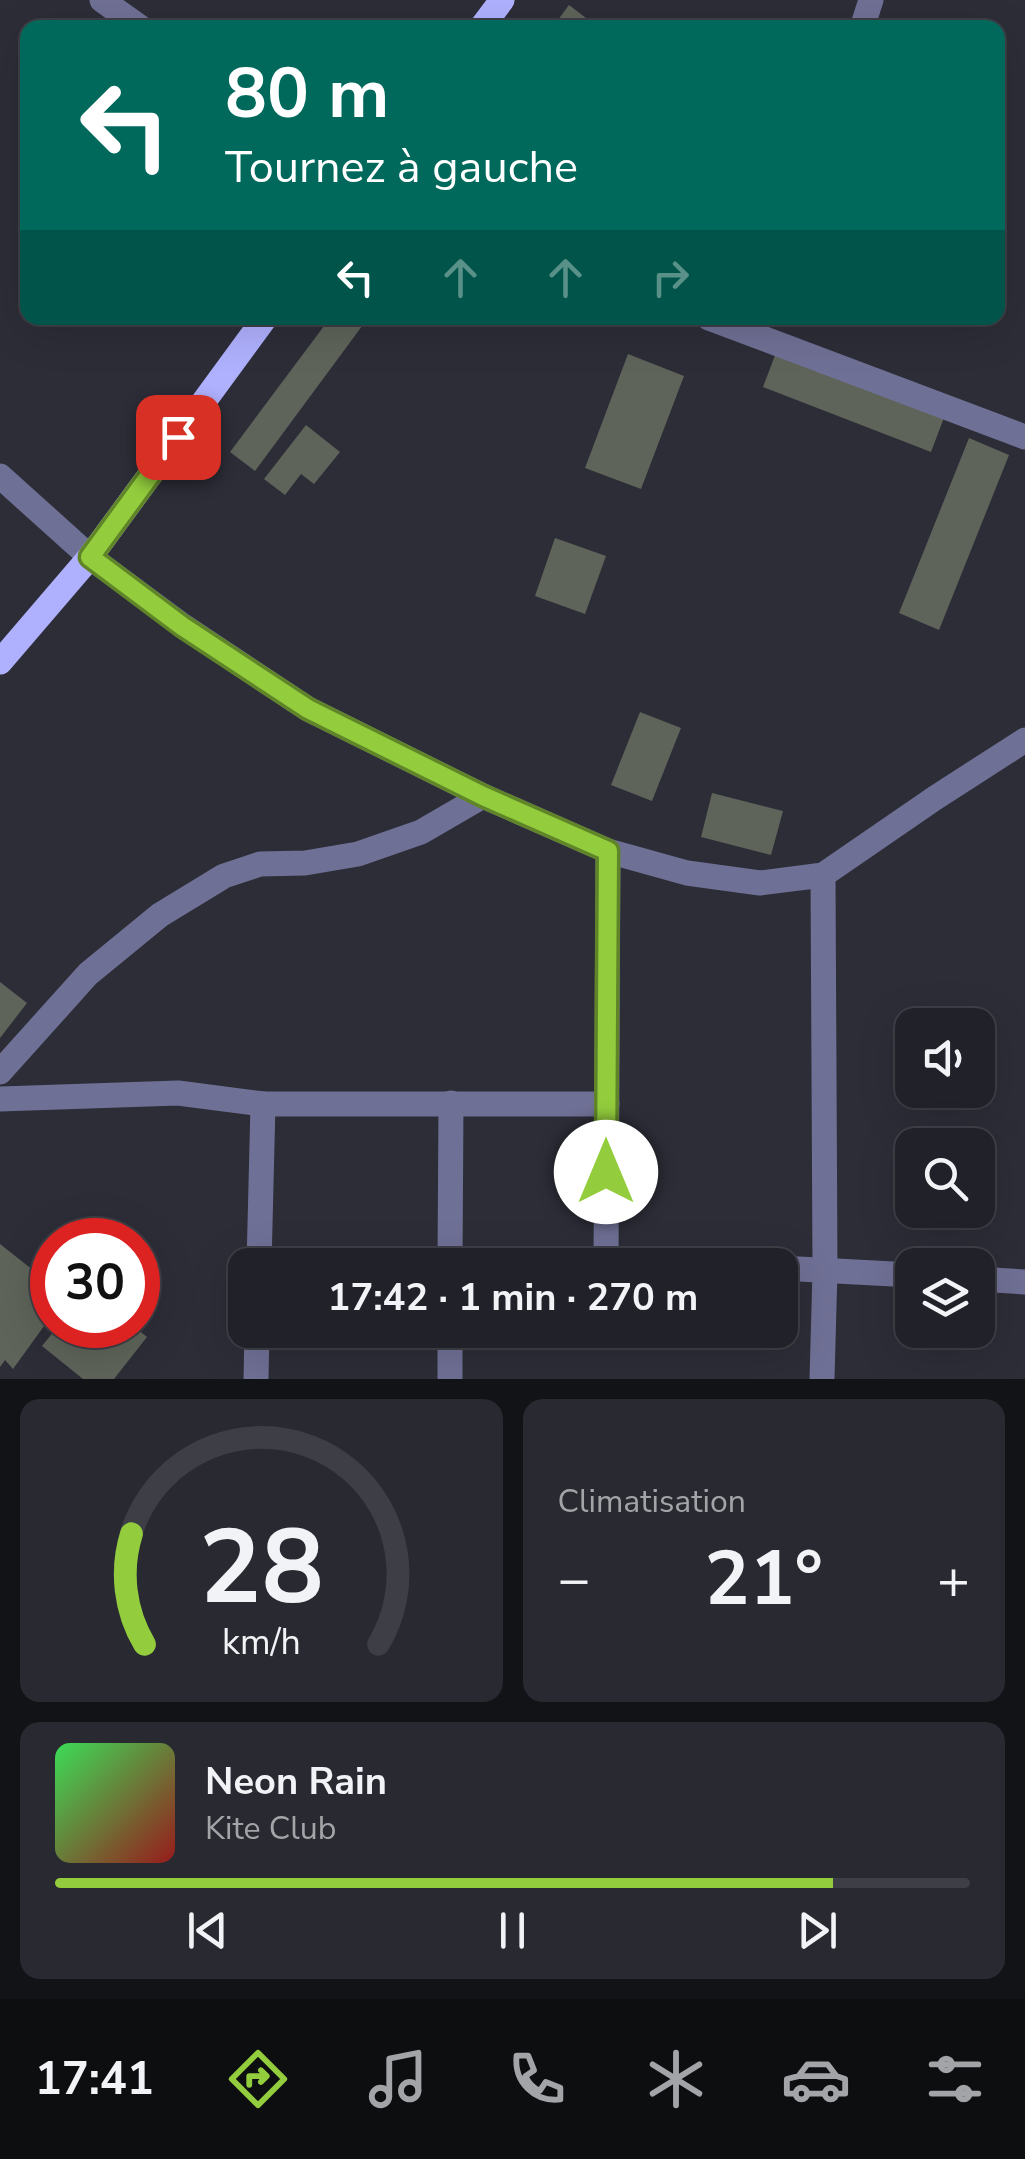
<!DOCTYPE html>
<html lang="fr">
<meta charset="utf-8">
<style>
:root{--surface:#212229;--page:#292a31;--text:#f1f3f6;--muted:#a2a4a8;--line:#3e3f46;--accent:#93cd3d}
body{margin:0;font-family:"Nunito Sans",sans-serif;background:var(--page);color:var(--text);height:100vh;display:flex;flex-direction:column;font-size:38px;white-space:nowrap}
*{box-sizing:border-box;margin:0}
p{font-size:32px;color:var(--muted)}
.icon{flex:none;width:55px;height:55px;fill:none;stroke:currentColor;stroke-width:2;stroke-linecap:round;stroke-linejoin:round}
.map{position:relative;height:1379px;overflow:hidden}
.side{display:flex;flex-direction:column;gap:20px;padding:20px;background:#121317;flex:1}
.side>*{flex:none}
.guide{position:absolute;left:20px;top:20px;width:985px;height:305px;border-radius:20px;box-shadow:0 10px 40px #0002,0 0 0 2px var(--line);background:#00695c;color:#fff;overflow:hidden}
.fabs{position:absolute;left:895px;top:1008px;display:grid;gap:20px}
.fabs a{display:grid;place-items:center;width:100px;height:100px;border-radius:20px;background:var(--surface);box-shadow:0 10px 40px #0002,0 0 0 2px var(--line);font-size:50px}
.speed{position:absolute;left:30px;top:1218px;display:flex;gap:20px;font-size:50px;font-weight:700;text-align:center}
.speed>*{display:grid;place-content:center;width:130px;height:130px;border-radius:50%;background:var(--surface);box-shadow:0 10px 40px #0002,0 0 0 2px var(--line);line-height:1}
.speed .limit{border:15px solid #d22;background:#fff;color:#111}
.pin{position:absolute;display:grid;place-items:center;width:85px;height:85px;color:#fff;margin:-42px;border-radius:20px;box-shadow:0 5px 15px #0006}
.me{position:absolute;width:110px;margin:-55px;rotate:0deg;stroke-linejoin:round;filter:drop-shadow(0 0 8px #0008)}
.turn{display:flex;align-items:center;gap:35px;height:210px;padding:0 40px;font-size:45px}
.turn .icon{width:130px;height:130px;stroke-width:2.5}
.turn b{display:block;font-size:70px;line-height:85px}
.lanes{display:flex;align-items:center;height:95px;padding:0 40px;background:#0003;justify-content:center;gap:50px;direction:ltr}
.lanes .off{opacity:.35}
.big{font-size:75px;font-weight:700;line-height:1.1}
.side .card{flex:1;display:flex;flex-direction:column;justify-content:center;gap:15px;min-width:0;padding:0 35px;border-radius:20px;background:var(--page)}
.side .dial{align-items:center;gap:0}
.dial svg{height:260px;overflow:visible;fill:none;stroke:var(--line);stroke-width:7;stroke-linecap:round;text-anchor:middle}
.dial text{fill:var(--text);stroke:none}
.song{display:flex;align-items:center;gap:30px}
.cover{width:120px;height:120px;border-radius:15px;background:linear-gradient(135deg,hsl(130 70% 55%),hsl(0 70% 35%))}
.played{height:10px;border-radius:5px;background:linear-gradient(90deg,var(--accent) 85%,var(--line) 85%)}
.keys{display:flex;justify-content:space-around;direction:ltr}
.heat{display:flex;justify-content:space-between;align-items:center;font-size:55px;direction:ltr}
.side .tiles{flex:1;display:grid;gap:20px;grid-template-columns:1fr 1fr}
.card:last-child{grid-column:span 2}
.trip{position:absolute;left:228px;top:1248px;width:570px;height:100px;border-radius:20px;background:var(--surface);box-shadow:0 10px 40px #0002,0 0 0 2px var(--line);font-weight:700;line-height:100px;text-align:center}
.tabs{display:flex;height:160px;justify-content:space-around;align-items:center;background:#0d0e10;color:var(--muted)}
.tabs .icon{width:70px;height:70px}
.tabs .on{color:var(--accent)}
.tabs b{font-size:45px;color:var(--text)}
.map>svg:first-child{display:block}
.building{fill:#5e6459}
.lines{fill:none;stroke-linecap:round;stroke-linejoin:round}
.minor{stroke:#6f7095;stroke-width:25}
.major{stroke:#b0b1fe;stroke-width:25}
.route-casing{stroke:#608528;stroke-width:25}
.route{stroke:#93cd3d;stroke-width:18}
</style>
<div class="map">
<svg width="1025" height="1379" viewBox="0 0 1025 1379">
<rect width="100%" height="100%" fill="#2c2d37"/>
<g class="building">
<path d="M569,5L599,28H552Z"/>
<path d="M330,318H368L255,471L230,452Z"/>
<path d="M777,350L945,415L931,452L763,387Z"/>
<path d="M628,354L684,376L641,489L585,468Z"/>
<path d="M306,425L340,452L314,484L301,474L285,495L264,479Z"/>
<path d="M969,438L1009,455L939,630L899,613Z"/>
<path d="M555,538L606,556L585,614L535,596Z"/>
<path d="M640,712L681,728L652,801L611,785Z"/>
<path d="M712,793L783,811L771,855L701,837Z"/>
<path d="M0,982L27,1003L0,1038Z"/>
<path d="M0,1244L52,1285V1315L13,1369L5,1360L0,1367Z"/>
<path d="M59,1325H132L147,1337L114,1379H83L42,1346Z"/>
</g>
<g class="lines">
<g class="minor">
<path d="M102,0L141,28"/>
<path d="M862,28L871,0"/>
<path d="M709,318L1025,437"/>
<path d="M0,476L90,557L183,626L308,709L483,796L608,851L687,873L760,883L823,875L935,798L1025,740"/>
<path d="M0,1072L88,974L160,915L224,876L260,864L305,863L358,854L421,832L483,796"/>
<path d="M0,1099L178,1093L263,1104H607"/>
<path d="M450,1264L653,1265"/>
<path d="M606,1264L608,851"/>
<path d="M259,1265L263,1104"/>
<path d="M450,1265L451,1103"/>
<path d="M780,1268L912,1275"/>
<path d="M978,1279L1025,1282"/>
<path d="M256,1379L257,1330"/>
<path d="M450,1379V1330"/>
<path d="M822,1379L825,1270L823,875"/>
</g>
<g class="major">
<path d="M481,28L502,0"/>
<path d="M0,662L90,557L265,318"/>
</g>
</g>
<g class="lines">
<g class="route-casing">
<path id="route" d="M178,437L90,557L182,626L308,709L483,796L608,851L606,1172"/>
</g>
<use href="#route" class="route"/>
</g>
</svg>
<div class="fabs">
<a><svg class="icon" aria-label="sound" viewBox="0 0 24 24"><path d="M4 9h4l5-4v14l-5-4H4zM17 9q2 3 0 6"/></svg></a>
<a><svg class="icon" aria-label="search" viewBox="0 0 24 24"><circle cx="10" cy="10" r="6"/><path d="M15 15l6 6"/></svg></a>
<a><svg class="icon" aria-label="layers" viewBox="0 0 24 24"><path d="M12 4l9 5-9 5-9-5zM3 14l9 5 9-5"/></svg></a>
</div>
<div class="speed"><div class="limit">30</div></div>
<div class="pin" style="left:178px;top:437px;background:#d93025"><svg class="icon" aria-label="arrive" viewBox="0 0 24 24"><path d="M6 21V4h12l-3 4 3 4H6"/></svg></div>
<svg class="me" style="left:606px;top:1172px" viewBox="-20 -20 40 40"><circle r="19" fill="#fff"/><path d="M0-13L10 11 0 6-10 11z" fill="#93cd3d"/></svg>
<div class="trip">17:42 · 1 min · 270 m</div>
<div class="guide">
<div class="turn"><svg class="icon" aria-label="left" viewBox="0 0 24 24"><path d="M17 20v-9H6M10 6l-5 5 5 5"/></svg><div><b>80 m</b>Tournez à gauche</div></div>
<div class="lanes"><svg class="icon" aria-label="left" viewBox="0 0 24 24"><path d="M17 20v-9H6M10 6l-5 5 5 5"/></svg><svg class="icon off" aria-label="ahead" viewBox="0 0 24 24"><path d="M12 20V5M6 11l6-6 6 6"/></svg><svg class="icon off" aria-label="ahead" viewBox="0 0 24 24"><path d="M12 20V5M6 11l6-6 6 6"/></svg><svg class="icon off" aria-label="right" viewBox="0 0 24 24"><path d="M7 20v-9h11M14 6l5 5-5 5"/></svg></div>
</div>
</div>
<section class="side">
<div class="tiles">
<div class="card dial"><svg viewBox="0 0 100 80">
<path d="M14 69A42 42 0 1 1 86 69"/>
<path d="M14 69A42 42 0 0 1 10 35" stroke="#93cd3d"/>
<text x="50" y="56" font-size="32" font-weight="700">28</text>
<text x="50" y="72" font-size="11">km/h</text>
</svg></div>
<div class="card"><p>Climatisation</p>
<div class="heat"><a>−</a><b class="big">21°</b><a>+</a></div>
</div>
<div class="card">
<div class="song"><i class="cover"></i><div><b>Neon Rain</b><p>Kite Club</p></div></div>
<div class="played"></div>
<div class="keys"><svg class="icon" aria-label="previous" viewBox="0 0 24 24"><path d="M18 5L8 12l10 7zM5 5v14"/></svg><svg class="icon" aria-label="pause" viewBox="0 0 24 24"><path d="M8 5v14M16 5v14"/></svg><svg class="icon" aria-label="next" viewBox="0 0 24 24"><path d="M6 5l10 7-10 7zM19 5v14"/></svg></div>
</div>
</div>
</section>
<nav class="tabs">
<b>17:41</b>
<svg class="icon on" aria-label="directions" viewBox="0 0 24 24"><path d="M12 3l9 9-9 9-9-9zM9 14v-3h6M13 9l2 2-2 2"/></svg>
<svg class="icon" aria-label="music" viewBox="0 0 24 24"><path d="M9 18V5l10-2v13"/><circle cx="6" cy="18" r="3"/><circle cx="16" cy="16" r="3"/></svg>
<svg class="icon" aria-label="phone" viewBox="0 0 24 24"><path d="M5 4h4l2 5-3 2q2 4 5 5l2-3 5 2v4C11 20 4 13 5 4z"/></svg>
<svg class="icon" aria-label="climate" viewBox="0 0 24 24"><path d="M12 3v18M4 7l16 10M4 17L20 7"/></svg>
<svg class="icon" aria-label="car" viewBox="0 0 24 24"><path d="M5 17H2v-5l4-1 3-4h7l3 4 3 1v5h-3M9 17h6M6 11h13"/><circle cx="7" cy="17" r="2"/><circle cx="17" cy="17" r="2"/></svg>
<svg class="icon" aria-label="filters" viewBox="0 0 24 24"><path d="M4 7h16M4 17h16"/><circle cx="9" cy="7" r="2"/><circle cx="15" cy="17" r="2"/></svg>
</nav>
